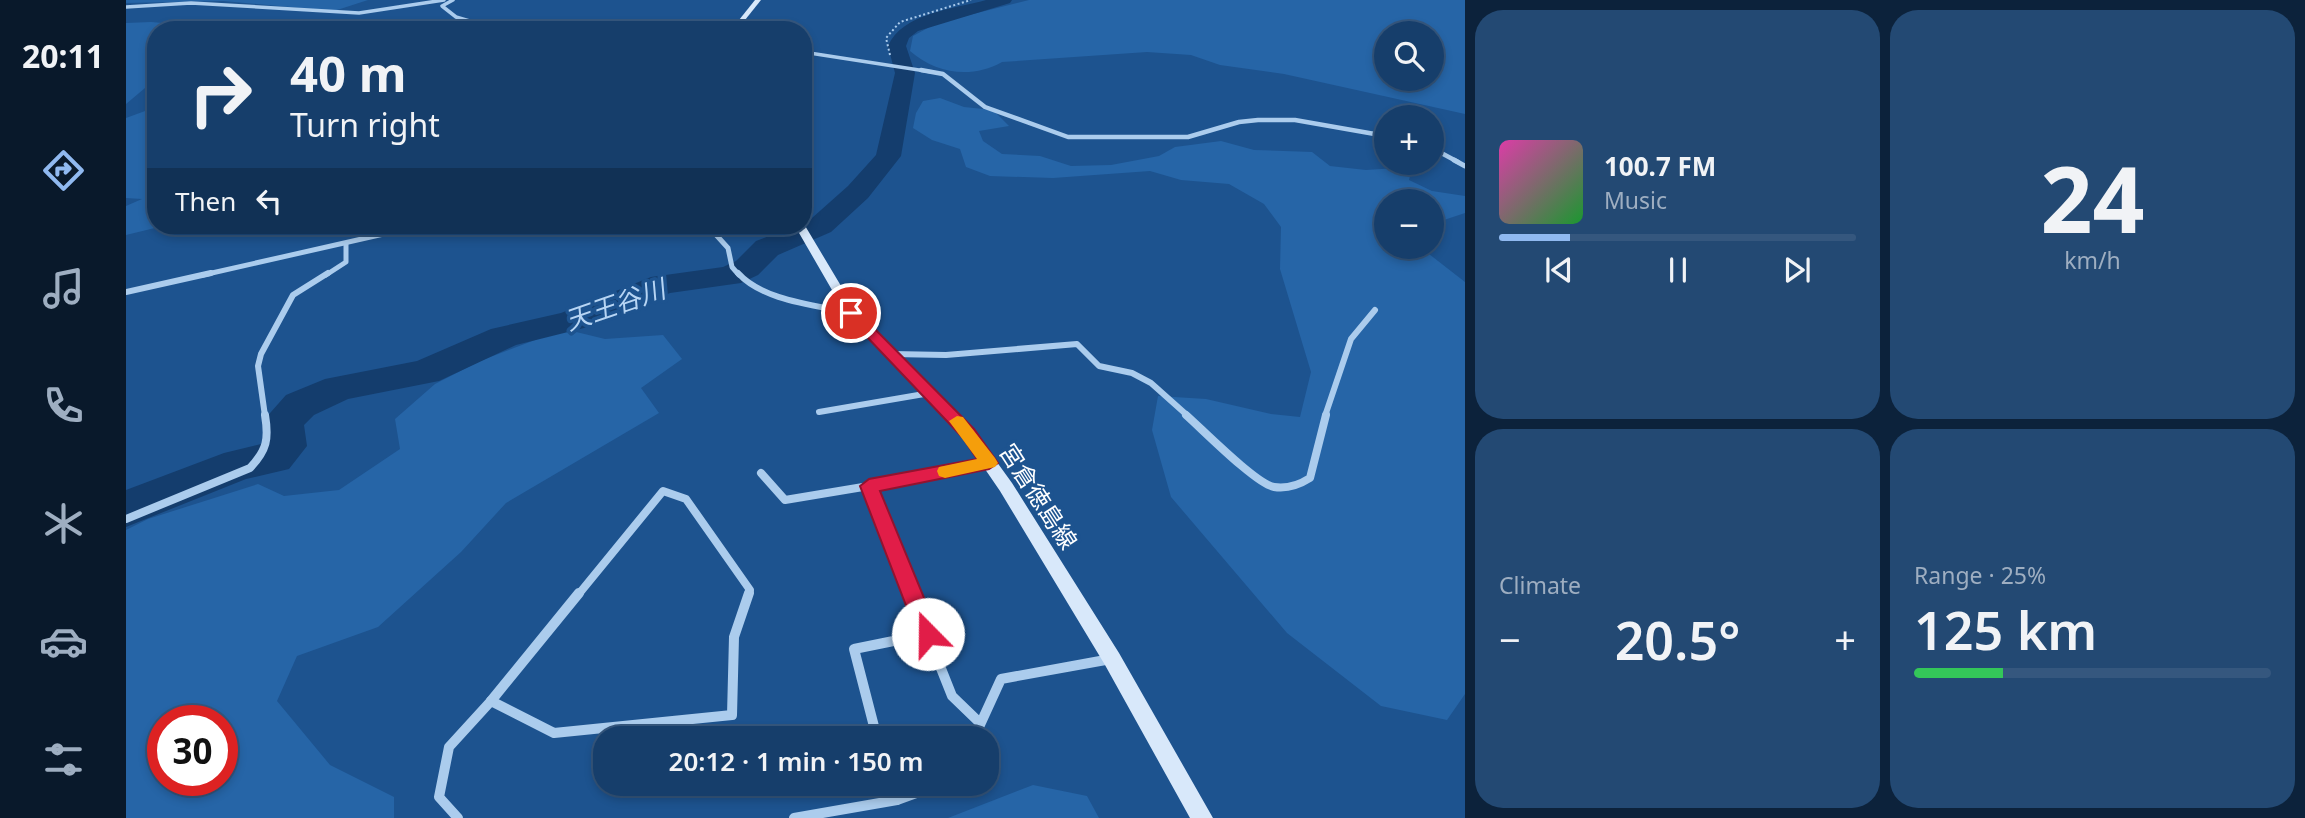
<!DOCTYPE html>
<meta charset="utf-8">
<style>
:root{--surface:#163e6b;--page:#234973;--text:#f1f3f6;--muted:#9eaec1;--line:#35577e;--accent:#90b9f0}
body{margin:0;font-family:"Noto Sans","Noto Sans JP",sans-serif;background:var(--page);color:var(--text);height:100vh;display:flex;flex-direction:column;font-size:26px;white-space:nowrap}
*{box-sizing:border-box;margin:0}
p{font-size:23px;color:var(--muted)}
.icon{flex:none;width:38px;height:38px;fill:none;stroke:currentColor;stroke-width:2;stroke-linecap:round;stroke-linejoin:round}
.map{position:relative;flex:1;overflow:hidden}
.drawer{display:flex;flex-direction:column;gap:10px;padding:10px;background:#0c223b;width:840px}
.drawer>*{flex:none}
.guide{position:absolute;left:21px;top:21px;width:665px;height:214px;border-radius:28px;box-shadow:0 4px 10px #0003,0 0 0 2px var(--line);background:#163e6b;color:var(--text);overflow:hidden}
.controls{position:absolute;left:1248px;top:21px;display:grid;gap:14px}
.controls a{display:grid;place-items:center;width:70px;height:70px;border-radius:50%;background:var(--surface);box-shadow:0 4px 10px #0003,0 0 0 2px var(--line);font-size:35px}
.speed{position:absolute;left:21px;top:705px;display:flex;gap:14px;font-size:35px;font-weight:700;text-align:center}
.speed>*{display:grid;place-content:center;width:91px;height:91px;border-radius:50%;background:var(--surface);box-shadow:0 4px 10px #0003,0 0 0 2px var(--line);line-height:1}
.speed .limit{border:10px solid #d22;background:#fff;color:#111}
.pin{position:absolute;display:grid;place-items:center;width:60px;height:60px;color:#fff;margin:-30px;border:4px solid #fff;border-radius:50%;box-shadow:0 2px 7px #0007}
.me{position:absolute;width:77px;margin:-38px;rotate:338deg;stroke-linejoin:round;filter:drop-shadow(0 0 5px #0008)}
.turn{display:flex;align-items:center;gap:24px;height:147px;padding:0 28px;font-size:32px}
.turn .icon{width:91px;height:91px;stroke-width:2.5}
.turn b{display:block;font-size:49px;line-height:60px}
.then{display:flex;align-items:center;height:66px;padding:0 28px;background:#0003;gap:14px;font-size:26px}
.big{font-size:52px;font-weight:600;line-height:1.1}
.drawer .card{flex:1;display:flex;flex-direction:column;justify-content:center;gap:10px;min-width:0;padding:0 24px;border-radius:28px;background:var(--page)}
.drawer .dial{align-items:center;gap:0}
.dial b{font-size:91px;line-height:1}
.song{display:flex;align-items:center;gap:21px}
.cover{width:84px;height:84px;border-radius:10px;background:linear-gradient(135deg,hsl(320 70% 55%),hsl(130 70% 35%))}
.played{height:7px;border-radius:4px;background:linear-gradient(90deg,var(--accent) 20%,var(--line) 20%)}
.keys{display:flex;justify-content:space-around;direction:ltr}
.heat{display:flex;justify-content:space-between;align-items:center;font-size:38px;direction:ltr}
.charge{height:10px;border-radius:5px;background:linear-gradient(90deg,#34c759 25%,var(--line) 0)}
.drawer .tiles{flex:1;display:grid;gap:10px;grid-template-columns:repeat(2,1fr)}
.trip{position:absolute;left:467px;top:726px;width:406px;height:70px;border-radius:28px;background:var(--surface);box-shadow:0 4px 10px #0003,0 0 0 2px var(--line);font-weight:600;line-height:70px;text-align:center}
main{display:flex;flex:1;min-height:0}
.dock{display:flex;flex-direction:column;width:126px;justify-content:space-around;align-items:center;background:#09192b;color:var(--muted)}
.dock .icon{width:49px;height:49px}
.dock .current{color:var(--accent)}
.dock b{font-size:32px;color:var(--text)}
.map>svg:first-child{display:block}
.green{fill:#2665a7;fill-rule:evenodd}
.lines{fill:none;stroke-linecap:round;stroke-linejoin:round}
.river{fill:#143d6d;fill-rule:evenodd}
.path{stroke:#abcced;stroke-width:2;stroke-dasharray:2 2.5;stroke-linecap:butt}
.street-far5{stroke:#abcced;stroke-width:3.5}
.street-far4{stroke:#abcced;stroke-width:4.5}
.street-far3{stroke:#abcced;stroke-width:5}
.street-far2{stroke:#abcced;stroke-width:6}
.street-far1{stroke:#abcced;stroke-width:8}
.street{stroke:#abcced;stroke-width:10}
.secondary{fill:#d8e8fa;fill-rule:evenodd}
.route{fill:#e11d48;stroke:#92132f;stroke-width:2}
.slow{fill:#f59e0b}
.labels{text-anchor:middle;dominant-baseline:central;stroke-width:7;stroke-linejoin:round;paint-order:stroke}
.street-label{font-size:24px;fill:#fff;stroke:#1d538f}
.water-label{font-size:26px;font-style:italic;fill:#b7d5f4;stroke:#1d538f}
</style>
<main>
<nav class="dock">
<b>20:11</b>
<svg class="icon current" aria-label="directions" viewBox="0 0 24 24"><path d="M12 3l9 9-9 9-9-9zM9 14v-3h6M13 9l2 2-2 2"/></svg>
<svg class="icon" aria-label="music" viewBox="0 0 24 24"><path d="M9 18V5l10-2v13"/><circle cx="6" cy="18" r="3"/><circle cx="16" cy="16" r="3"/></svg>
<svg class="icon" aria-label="phone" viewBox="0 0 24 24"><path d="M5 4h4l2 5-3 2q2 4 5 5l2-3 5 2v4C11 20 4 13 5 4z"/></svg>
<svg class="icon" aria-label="climate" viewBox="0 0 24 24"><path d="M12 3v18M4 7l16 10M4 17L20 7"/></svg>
<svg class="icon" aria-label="car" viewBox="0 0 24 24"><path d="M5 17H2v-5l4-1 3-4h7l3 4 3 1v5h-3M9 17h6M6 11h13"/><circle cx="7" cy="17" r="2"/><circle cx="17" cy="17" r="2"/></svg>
<svg class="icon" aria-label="filters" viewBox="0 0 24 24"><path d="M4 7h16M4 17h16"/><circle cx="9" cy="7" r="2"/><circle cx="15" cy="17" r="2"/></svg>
</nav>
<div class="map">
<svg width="1339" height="818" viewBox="0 0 1339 818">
<rect width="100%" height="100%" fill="#1d538f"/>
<g class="green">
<path d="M0,0H242L208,11L97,1L0,3Z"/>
<path d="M903,0H1339V114L1158,74L1094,65L1065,55L1021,52L876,62C846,79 810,74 784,51L787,36L811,23ZM1306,33V79H1260V33Z"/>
<path d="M431,19L458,23L461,30H355Z"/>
<path d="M25,22L123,30H30V85L19,88L0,104V23Z"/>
<path d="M814,98L838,107L867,110L883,126L853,131L857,141L876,154L914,156L945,166L985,165L1033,156L1049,147L1095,141L1128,150L1186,152L1204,166L1240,170L1286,167L1283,180L1306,191L1339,196V213L1306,224V201H1260V247H1294L1339,282V694L1321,720L1255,706L1161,633L1045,497L1026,430L1032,396L1080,399L1145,414L1174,417L1185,372L1154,269L1155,227L1138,204L1103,184L1055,180L1024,171L927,178L864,176L840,167L834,149L806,140L787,128L790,113L797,101Z"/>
<path d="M30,107V226H37L0,235V206L16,199L0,198V118Z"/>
<path d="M438,329L479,339L537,335L556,359L515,388L533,413L380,503L335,552L252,627L171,656L151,701L204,765L268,797V818H0V530L22,519L132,484L158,496L213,490L274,449L269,419L309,384L354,361ZM37,721H96V780H37Z"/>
<path d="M907,785L961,796L973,818H822Z"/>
</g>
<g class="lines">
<path class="river" d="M860,0H886L884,3L792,31L783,38L780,46L789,73L775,156L742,198L705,232L652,255L632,275L615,283L544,293L458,328L390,345L313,381L222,399L188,415L178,425L181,446L163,469L120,479L0,527V490L98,453L135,444L138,442L137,421L160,395L199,379L291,361L365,329L435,313L525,277L597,267L610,261L630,241L669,226H677L722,186L750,155L769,73L762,46C776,13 828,9 860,0Z"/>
<path class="path" d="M764,55L760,38L774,22L845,0"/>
<g class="street-far5">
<path d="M327,0L316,6L330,17L357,25"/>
<path d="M0,7L65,3L233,13L318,0"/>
<path d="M677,52L806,72"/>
</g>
<g class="street-far4">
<path d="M795,70L817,74L859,107L942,137H1062L1113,122L1132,120H1169L1260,136"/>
<path d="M1306,148L1332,162"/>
</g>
<g class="street-far3">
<path d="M1328,160L1339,166"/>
<path d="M582,226L602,248L606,267L613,275"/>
<path d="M77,275L293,226"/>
<path d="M200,275L220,262V244"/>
</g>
<g class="street-far2">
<path d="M612,273C637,301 690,305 725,313"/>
<path d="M0,292L85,273"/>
<path d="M766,354L820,355L951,344L973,366L1006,373L1025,383L1062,416"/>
<path d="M693,412L804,393"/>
<path d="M139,416L132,366L135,354L167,295L202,273"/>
<path d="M1199,416L1225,339L1249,310"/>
</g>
<g class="street-far1">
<path d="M1060,415C1076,429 1130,484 1148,487C1161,489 1173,485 1184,478L1200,415"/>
<path d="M635,473L659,500L743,486"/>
<path d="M0,519L124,468C141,450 143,439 139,415"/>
<path d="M452,595L537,491L560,499L624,590L622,595"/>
<path d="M786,595L743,486L863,463"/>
</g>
<g class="street">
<path d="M785,593L826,696L854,723"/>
<path d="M365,701L428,733L606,715L608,637L623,593"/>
<path d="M365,701L453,593"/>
<path d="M751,738L728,649L802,634"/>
<path d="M848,738L875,679L985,659"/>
<path d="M764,784L771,800"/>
<path d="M332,818L313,797L323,747L365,701"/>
<path d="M668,818L771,800L815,784"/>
</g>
<g class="secondary">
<path d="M629,0H635L611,30H605Z"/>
<path d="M678,224L730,311L847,429L886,483L993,653L1087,818H1064L979,665L874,491L837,437L721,316L669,226H677Z"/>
</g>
</g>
<path class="route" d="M721,310H730L848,429L872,463L863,469L754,491L813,634L810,641L802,644L795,641L791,634L734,486L743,479L851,459L837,438L721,316Z"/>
<path class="slow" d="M831,416L837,417L869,458L872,463L869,467L819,478L813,476L811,471L813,467L851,459L823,421Z"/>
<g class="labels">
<g class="street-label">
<text transform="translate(913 496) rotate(57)">宮倉徳島線</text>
</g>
<g class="water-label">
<text transform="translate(489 304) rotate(-19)">天王谷川</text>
</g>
</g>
</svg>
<div class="controls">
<a><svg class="icon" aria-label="search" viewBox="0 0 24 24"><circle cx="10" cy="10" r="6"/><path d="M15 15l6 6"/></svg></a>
<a>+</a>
<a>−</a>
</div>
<div class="speed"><div class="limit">30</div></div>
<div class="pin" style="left:725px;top:313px;background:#d93025"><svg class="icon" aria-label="arrive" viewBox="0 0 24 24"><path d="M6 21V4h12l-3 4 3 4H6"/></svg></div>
<svg class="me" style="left:802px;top:634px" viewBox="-20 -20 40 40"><circle r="19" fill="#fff"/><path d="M0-13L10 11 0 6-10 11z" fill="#e11d48"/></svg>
<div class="trip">20:12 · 1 min · 150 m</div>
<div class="guide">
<div class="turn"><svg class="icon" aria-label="right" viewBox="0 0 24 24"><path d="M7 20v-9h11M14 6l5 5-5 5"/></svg><div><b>40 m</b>Turn right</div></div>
<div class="then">Then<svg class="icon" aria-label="left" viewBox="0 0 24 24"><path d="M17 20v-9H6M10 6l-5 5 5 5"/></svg></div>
</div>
</div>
<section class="drawer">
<div class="tiles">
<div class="card">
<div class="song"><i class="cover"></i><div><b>100.7 FM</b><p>Music</p></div></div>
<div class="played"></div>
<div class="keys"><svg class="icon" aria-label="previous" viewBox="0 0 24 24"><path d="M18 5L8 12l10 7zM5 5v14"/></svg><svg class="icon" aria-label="pause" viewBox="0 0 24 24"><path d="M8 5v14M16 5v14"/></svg><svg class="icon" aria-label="next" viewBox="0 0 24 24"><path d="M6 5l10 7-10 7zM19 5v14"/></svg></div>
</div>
<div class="card dial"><b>24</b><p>km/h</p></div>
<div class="card"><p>Climate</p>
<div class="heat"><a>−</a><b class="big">20.5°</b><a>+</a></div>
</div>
<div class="card"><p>Range · 25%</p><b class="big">125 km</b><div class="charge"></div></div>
</div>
</section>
</main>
